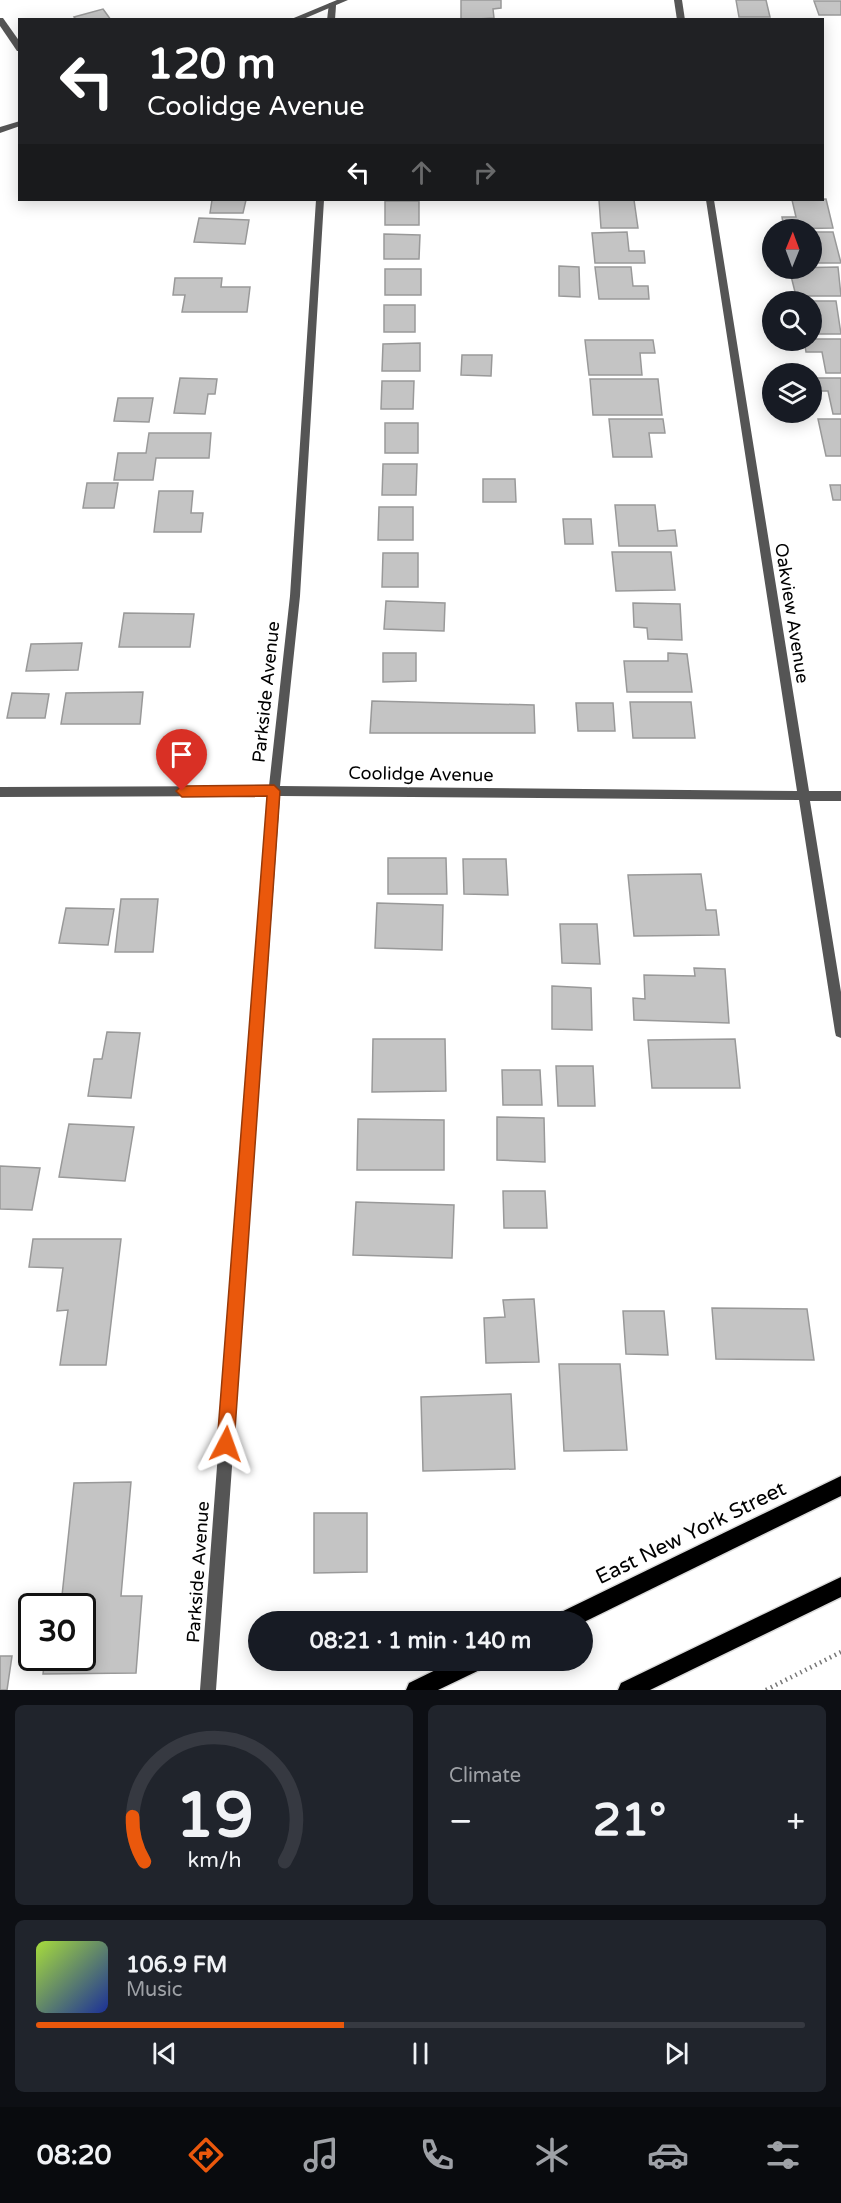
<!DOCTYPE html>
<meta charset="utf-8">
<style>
:root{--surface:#171b24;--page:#20242c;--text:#f1f3f6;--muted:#9ea1a6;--line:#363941;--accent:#ea580c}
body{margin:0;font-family:"Varela Round",sans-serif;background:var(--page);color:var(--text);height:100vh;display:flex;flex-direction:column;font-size:22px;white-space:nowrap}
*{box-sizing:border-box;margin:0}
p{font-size:20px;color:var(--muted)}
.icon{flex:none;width:33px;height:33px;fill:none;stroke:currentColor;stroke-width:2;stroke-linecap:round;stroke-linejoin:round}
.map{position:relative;height:1690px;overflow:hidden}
.panel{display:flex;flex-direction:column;gap:15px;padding:15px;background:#0d0f14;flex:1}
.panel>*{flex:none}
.guide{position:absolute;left:18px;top:18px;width:806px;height:183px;border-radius:0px;box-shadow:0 3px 15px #0003;background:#202124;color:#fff;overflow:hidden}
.needle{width:39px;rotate:1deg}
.tools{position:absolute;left:762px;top:219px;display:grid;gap:12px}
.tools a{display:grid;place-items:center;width:60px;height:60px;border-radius:50%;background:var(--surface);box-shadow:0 3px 15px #0003;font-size:30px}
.speed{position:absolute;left:18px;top:1593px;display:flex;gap:12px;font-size:30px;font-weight:700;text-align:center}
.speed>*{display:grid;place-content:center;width:78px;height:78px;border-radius:50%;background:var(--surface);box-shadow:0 3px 15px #0003;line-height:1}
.speed .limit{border:3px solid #111;border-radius:9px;background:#fff;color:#111}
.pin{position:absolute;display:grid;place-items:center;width:51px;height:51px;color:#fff;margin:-62px -26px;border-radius:50% 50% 50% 0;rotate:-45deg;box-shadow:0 0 6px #0007}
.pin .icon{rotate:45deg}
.me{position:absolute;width:66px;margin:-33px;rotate:4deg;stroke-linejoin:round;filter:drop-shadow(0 0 4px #0008)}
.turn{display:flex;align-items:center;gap:21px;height:126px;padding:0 30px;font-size:27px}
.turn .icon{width:78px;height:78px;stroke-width:2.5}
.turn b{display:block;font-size:42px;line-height:51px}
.lanes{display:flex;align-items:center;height:57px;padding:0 30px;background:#0003;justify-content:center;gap:30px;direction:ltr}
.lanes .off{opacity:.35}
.big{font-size:45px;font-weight:700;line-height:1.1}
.panel .widget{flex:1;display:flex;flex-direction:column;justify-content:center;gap:9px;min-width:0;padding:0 21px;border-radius:9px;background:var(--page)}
.panel .dial{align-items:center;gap:0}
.dial svg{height:156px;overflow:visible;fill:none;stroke:var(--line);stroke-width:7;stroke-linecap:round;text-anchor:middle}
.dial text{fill:var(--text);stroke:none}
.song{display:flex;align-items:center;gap:18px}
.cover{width:72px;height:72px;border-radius:9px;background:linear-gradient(135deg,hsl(80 70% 55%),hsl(230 70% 35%))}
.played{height:6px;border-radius:3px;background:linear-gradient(90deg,var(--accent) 40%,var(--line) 40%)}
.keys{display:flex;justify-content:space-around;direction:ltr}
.heat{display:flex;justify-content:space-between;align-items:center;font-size:33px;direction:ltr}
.panel .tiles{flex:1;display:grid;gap:15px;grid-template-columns:1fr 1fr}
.widget:last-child{grid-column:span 2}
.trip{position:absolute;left:248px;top:1611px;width:345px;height:60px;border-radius:30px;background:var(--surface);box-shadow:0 3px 15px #0003;font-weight:700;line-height:60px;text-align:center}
.menu{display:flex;height:96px;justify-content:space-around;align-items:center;background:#090b0e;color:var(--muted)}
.menu .icon{width:42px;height:42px}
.menu .on{color:var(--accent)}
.menu b{font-size:27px;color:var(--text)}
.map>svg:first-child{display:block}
.building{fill:#c4c4c4;stroke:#999;stroke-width:1.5}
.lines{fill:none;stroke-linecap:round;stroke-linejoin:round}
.primary-casing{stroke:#dbdbdb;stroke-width:3}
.path{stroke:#777;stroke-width:4.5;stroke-dasharray:1.5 4;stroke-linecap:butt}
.minor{fill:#555;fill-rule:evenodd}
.tertiary{fill:#555;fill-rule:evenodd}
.primary{fill:#000;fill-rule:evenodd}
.route{fill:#ea580c;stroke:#983908;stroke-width:1.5}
.labels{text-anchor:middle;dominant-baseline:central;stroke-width:6;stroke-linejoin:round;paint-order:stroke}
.street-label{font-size:18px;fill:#000;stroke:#fff}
.near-street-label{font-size:21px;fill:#000;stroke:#fff}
</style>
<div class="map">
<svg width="841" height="1690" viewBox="0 0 841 1690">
<rect width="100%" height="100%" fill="#fff"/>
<g class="building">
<path d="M461,0H501V8L493,9L494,18L461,20Z"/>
<path d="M736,0H766L770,17H739Z"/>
<path d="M814,1H841V15H819Z"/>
<path d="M103,9L111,20H76L74,17Z"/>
<path d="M826,199L833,228L784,229L782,217H796L792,200Z"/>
<path d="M212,200H246L243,213H210Z"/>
<path d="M599,200H634L638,228H601Z"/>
<rect x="385" y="201" width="34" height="24"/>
<path d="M199,218L249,220L245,244L194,242Z"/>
<path d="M627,232L629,251H644L645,263H595L592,233Z"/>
<path d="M812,232H833L841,263H812Z"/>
<path d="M384,234L420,235L419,259H384Z"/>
<path d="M559,266L579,267L580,297L559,296Z"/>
<path d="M595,267H631L633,286H648L649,299H599Z"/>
<path d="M838,267L841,296H796L789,268Z"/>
<rect x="385" y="269" width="36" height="26"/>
<path d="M175,278H222L221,287H250L247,312H182L185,295H173Z"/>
<path d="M798,301H836L841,334H812V302Z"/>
<rect x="384" y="305" width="31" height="27"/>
<path d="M812,339H841V373H826L822,352H806L804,340Z"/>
<path d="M585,340H653L655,353H640L642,375H589Z"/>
<path d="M420,343V371H382L383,344Z"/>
<path d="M462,355H492L491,376L461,375Z"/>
<path d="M180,378L217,379L215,394H208L205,414L174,413Z"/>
<path d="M812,378H841V414H833L828,391H813Z"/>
<path d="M590,379H658L662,415H593Z"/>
<path d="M382,381H414L413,409H381Z"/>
<path d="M118,398H153L149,422L114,421Z"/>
<path d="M609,419H663L665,433H649L652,457H613Z"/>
<path d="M818,419H841V456H826Z"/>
<rect x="385" y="423" width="33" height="30"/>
<path d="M149,433H211L209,458H156L153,480H114L118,453H146Z"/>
<path d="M383,464H417L416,495H382Z"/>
<path d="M483,479H515L516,502H483Z"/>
<path d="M87,483H118L114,508H83Z"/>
<path d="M830,485H841V500H833Z"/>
<path d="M159,491H193L191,513H203L201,532H154Z"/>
<path d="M615,505H655L658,531L675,530L677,546H619Z"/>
<path d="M379,507H413V540H378Z"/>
<path d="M563,519H591L593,544H565Z"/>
<path d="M612,552H671L675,590L616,591Z"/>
<path d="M383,553H418V587H382Z"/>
<path d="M386,601L445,603L444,631L384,629Z"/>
<path d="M633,603L680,604L682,640L648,639L647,628L634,627Z"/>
<path d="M124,613L194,614L190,647H119Z"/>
<path d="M82,643L78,670L26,671L31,644Z"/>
<path d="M383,653H416V681L383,682Z"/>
<path d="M668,653L687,654L692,692H627L624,661H668Z"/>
<path d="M143,692L140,724H61L66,693Z"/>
<path d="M12,693L49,694L45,718H7Z"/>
<path d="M372,701L534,705L535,733H370Z"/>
<path d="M630,702H691L695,738H633Z"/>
<path d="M576,703H613L615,731H578Z"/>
<path d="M388,858H446L447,894H388Z"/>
<path d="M463,859H506L508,895L464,894Z"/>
<path d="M701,874L706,910H716L719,935L634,936L628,875Z"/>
<path d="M121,899H158L153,952H115Z"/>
<path d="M377,903L443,905L442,950L375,948Z"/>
<path d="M66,908L114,909L108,945L59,943Z"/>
<path d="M560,924H597L600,964L562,963Z"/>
<path d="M694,968L725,969L729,1023L634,1020L633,998L645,999L644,975L695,976Z"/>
<path d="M552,986L591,988L592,1030L552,1029Z"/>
<path d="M107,1032L140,1033L131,1098L88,1096L94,1059H102Z"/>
<path d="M373,1039H445L446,1091L372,1092Z"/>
<path d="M735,1039L740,1088H652L648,1040Z"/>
<path d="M556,1066H593L595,1106H558Z"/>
<path d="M502,1070H540L542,1105H503Z"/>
<path d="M497,1117L544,1118L545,1162L497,1160Z"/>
<path d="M358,1119L444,1120V1170H357Z"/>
<path d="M69,1124L134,1127L125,1181L59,1177Z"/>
<path d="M0,1166L40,1168L32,1210L0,1209Z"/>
<path d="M503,1191H545L547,1228H504Z"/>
<path d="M356,1202L454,1205L452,1258L353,1255Z"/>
<path d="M33,1239H121L106,1365H60L68,1310L57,1311L63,1268L29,1267Z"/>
<path d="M534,1299L539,1362L486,1363L484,1318L505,1317L503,1300Z"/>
<path d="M712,1308L807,1309L814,1360L716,1359Z"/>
<path d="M623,1311H664L668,1355L626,1354Z"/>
<path d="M559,1364H620L627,1450L564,1451Z"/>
<path d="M511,1394L515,1469L423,1471L421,1397Z"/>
<path d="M131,1482L121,1596H142L136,1673L43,1674L45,1658H82V1606H50L61,1605L74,1483Z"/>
<path d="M314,1513H367V1572L314,1573Z"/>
<path d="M0,1656H12L7,1690H0Z"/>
</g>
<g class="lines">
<g class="primary-casing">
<g id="primary">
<path d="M841,1476V1496L582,1623L552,1622L555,1615Z"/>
<path d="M841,1577V1597L650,1690H618L621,1683Z"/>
<path d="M456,1660H489L486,1667L438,1690H406L409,1683Z"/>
</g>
</g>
<path class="path" d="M766,1690L841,1652"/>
<g class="minor">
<path d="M674,0H682L685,20H677Z"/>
<path d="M329,3L336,5L335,20H327Z"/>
<path d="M0,18H3L20,42V51H17L0,26Z"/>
<path d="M316,200H324L300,596L280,786L797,791L706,200H714L809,791H841V801H810L841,992V1038L836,1036L835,1032L799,800L280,796L216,1690H200L268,796L0,797V787L269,786L290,596Z"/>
</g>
<g class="tertiary">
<path d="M337,0H348L301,20H289Z"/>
<path d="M20,121V126L0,133V127Z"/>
</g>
<use href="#primary" class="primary"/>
</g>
<path class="route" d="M274,785L280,791L234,1444L232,1450L226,1453L220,1450L217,1444L267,796L182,797L176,791L182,786Z"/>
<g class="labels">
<g class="street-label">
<text transform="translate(792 613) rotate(81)">Oakview Avenue</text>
<text transform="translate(266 692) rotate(-84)">Parkside Avenue</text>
<text transform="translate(421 774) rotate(1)">Coolidge Avenue</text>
<text transform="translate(198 1572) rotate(-86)">Parkside Avenue</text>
</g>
<g class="near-street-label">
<text transform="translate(691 1533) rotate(-26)">East New York Street</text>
</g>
</g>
</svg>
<div class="tools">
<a><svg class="needle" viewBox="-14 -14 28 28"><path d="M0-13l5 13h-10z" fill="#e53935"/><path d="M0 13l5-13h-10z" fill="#9ea1a6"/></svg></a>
<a><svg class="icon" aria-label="search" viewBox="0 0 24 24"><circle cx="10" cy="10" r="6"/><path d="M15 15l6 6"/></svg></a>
<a><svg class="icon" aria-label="layers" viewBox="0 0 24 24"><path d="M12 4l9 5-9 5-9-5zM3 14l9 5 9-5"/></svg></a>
</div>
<div class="speed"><div class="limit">30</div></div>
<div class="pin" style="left:182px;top:791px;background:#d93025"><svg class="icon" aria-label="arrive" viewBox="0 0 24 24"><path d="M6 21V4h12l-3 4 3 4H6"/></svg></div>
<svg class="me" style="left:226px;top:1444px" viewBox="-20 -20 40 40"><path d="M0-17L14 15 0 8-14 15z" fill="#ea580c" stroke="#fff" stroke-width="4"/></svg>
<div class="trip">08:21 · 1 min · 140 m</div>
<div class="guide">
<div class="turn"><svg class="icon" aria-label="left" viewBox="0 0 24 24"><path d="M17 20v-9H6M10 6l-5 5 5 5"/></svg><div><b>120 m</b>Coolidge Avenue</div></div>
<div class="lanes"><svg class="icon" aria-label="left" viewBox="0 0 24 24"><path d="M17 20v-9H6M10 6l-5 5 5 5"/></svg><svg class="icon off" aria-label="ahead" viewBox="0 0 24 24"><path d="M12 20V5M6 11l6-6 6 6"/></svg><svg class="icon off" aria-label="right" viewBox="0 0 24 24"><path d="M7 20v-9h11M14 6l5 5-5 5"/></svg></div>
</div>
</div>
<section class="panel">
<div class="tiles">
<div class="widget dial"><svg viewBox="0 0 100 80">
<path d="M14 69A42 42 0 1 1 86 69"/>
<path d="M14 69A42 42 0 0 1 8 46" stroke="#ea580c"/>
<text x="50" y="56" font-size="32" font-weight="700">19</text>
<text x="50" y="72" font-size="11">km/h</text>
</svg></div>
<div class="widget"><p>Climate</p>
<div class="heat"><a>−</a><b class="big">21°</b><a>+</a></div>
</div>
<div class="widget">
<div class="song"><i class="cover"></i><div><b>106.9 FM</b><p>Music</p></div></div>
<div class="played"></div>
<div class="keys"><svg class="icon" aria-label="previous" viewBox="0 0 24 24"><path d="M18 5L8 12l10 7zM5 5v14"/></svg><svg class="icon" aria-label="pause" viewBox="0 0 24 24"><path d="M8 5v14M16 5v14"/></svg><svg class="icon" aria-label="next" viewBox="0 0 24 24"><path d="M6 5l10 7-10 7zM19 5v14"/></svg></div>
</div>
</div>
</section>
<nav class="menu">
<b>08:20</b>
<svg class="icon on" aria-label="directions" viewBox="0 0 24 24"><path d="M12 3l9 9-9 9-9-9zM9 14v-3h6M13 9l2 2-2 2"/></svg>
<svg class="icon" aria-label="music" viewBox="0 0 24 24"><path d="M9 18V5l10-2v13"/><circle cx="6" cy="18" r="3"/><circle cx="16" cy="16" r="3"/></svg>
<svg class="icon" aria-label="phone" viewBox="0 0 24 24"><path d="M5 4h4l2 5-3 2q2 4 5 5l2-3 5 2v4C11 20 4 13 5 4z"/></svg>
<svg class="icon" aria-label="climate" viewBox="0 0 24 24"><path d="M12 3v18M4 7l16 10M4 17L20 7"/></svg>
<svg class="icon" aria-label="car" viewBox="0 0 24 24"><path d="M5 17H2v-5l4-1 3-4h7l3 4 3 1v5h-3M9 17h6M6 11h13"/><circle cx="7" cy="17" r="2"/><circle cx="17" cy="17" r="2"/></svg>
<svg class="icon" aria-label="filters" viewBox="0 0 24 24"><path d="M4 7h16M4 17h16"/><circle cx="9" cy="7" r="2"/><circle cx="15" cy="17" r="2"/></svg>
</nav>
